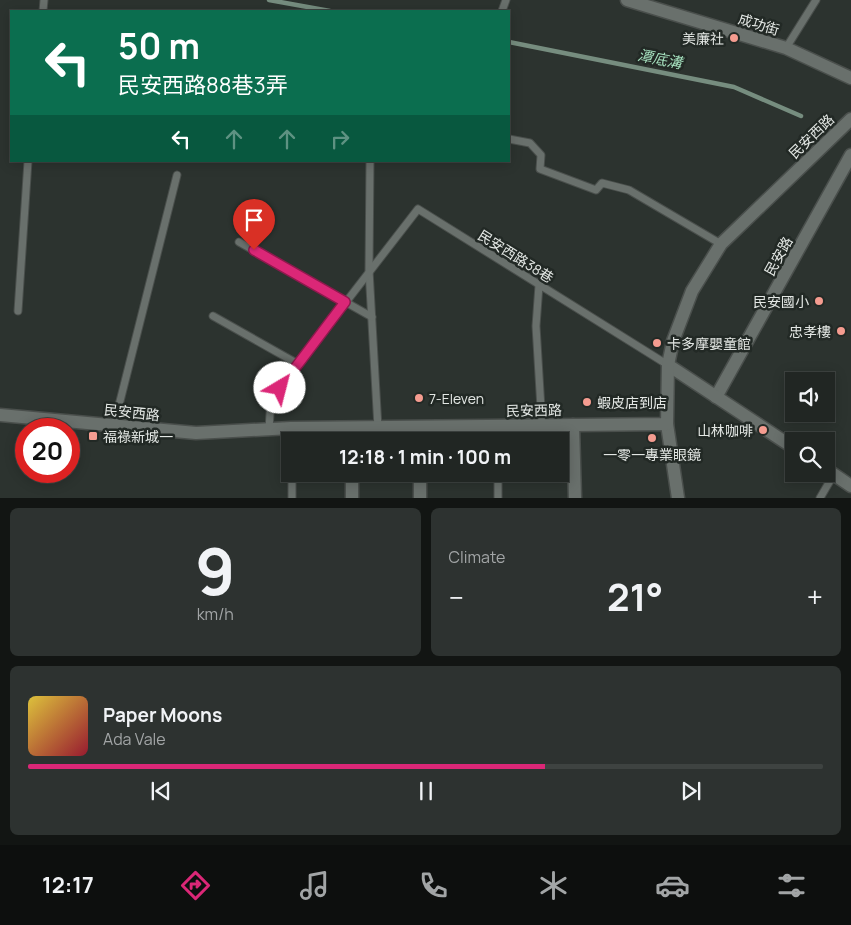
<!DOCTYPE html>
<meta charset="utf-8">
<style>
:root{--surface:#212623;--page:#2d3230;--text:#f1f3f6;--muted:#a2a5a6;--line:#3e4341;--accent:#db2777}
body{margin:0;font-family:Manrope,"Noto Sans TC",sans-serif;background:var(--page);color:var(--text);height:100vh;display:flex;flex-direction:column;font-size:19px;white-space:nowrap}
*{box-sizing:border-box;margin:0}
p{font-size:16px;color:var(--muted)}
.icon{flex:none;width:28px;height:28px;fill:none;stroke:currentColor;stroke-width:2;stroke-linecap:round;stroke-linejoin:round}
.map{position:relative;height:498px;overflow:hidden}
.sheet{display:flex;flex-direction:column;gap:10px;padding:10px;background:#121513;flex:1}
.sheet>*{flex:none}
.top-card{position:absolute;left:10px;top:10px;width:500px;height:152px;border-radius:0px;box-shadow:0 2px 12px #0003,0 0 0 1px var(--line);background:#0b6e4f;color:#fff;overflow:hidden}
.buttons{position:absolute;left:785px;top:372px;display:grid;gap:10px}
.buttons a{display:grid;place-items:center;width:50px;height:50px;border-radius:0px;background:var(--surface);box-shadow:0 2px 12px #0003,0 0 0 1px var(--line);font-size:25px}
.speed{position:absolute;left:15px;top:418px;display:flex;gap:10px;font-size:25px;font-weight:700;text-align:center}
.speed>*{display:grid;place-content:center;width:65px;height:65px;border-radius:50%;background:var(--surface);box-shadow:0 2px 12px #0003,0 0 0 1px var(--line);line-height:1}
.speed .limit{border:8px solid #d22;background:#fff;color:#111}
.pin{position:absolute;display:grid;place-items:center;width:42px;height:42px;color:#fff;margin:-51px -21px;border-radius:50% 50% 50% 0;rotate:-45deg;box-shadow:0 0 5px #0007}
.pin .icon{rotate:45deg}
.me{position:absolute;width:55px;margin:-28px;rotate:37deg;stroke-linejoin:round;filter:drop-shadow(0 0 4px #0008)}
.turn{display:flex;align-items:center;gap:18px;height:105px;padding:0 25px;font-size:22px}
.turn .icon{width:65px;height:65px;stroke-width:2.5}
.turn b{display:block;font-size:35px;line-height:42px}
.lanes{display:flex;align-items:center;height:48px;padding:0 25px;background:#0003;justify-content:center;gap:25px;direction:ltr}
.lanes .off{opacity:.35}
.big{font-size:38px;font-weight:700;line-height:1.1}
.sheet .widget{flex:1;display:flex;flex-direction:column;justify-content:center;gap:8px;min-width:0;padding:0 18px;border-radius:8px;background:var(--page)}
.sheet .dial{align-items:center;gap:0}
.dial b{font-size:65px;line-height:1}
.song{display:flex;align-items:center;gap:15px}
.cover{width:60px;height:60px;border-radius:8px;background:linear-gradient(135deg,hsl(50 70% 55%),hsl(350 70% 35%))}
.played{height:5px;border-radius:2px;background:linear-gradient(90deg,var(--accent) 65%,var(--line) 65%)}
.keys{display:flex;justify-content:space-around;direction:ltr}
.heat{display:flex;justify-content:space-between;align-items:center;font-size:28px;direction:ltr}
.sheet .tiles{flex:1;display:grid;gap:10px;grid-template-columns:1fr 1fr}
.widget:last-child{grid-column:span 2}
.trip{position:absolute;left:281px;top:432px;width:288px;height:50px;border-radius:0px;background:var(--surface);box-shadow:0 2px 12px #0003,0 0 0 1px var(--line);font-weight:700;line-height:50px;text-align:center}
.tabs{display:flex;height:80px;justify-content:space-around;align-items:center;background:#0d0f0e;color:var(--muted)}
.tabs .icon{width:35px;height:35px}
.tabs .on{color:var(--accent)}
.tabs b{font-size:22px;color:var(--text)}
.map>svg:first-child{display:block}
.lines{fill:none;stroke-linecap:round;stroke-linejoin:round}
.stream{stroke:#768d7f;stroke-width:4.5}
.service-casing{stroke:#4a4f4c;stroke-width:9}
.minor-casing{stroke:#4a4f4c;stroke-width:15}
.tertiary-casing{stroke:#4a4f4c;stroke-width:15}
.service{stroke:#69706c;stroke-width:7}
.minor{stroke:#69706c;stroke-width:12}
.tertiary{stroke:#69706c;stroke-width:12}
.route-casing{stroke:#8e194d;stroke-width:12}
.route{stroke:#db2777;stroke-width:9}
.poi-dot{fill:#f59c90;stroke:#222925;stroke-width:2}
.labels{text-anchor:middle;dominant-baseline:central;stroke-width:5;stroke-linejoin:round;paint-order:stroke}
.street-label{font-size:14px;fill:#e3e7e4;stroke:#222925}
.poi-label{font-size:14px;fill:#e3e7e4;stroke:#222925;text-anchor:end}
.water-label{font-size:15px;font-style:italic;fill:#a4dfbd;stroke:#222925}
</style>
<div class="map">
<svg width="851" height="498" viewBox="0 0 851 498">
<rect width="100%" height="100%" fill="#2c332f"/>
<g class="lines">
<g class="stream">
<path d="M269,0L330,11"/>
<path d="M509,42L734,87L801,116"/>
</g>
<g class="service-casing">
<g id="service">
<path d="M43,11L44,0"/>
<path d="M502,11L506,0"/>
<path d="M786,48L816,0"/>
<path d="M509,139L530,143L541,155L540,169L596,190L602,183L629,190L721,244"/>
<path d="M370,161L369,270L378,428"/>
<path d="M239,242L372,317"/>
<path d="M539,285L536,326L542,425"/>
<path d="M18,311L28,161"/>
<path d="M213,316L298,364"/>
<path d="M114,425L177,175"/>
<path d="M497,426L498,441"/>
<path d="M291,428V441"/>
<path d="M269,429L271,399L418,209L668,365"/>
<path d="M292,474V498"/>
<path d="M498,474V498"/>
<path d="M820,498L834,474"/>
</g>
</g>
<g class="minor-casing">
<g id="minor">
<path d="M627,0L786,48L851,78"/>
<path d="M716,397L851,155"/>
<path d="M667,424L678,498"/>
<path d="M573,425L575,498"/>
<path d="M419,428V441"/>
<path d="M352,441V428"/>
<path d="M420,474V498"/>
<path d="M352,498V474"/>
</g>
</g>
<g class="tertiary-casing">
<g id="tertiary">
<path d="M668,365L794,448"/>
<path d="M0,415L196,433L291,428L667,424L668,365L673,341L692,291L721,244L851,119"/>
<path d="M826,469L851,486"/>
</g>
</g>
<use href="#service" class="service"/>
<use href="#minor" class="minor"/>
<use href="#tertiary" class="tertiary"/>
</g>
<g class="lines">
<g class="route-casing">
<path id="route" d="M254,250L345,302L280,388"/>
</g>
<use href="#route" class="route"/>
</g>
<g class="poi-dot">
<circle cx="734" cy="38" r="5"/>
<circle cx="819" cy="301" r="5"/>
<circle cx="841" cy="331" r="5"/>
<circle cx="657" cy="343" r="5"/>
<circle cx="419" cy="398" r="5"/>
<circle cx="587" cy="402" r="5"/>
<circle cx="763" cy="430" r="5"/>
<rect x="88" y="431" width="10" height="10" rx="2.5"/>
<circle cx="652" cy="438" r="5"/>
</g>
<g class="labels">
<g class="street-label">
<text transform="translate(759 24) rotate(17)">成功街</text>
<text transform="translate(811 136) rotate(-44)">民安西路</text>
<text transform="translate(516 256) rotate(32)">民安西路38巷</text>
<text transform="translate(778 256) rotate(-61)">民安路</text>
<text transform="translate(534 410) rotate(-1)">民安西路</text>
<text transform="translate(132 412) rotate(6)">民安西路</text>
</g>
<g class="poi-label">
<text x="724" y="38">美廉社</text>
<text x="809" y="301">民安國小</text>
<text x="831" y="331">忠孝樓</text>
<text x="667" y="343" text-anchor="start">卡多摩嬰童館</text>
<text x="429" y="398" text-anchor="start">7-Eleven</text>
<text x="597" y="402" text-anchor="start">蝦皮店到店</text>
<text x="753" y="430">山林咖啡</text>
<text x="103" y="436" text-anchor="start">福祿新城一</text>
<text x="652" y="454" text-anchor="middle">一零一專業眼鏡</text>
</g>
<g class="water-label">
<text transform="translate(660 59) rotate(11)">潭底溝</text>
</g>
</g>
</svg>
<div class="buttons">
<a><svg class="icon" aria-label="sound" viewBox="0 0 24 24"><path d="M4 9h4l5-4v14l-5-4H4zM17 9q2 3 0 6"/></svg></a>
<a><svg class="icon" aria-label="search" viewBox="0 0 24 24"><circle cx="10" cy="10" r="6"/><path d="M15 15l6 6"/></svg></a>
</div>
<div class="speed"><div class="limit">20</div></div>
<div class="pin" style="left:254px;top:250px;background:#d93025"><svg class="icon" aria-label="arrive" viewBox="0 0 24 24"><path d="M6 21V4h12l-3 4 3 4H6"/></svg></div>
<svg class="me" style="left:280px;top:388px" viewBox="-20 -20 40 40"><circle r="19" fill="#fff"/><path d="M0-13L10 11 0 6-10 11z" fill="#db2777"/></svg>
<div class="trip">12:18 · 1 min · 100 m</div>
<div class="top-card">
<div class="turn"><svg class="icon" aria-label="left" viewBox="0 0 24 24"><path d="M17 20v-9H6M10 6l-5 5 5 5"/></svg><div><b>50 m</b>民安西路88巷3弄</div></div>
<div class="lanes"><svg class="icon" aria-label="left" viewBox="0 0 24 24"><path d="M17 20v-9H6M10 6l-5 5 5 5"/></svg><svg class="icon off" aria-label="ahead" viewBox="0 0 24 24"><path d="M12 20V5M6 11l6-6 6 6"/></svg><svg class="icon off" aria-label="ahead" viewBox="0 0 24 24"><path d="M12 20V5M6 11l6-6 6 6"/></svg><svg class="icon off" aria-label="right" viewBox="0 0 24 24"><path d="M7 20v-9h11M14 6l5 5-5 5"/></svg></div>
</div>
</div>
<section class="sheet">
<div class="tiles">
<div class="widget dial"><b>9</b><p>km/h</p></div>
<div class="widget"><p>Climate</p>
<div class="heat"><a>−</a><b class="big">21°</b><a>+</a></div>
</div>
<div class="widget">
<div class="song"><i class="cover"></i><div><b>Paper Moons</b><p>Ada Vale</p></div></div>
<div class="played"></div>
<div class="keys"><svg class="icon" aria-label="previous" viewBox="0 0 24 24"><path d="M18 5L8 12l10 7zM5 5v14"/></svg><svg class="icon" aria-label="pause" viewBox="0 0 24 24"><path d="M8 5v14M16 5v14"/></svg><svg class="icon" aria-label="next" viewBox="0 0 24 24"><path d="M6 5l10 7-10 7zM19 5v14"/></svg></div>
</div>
</div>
</section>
<nav class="tabs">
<b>12:17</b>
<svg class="icon on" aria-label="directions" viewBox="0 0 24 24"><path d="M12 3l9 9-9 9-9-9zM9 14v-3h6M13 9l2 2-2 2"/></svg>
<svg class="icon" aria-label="music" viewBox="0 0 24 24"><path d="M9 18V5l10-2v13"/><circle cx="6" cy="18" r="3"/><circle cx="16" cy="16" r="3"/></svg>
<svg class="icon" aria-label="phone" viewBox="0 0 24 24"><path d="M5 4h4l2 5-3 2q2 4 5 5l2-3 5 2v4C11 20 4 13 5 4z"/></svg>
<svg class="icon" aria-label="climate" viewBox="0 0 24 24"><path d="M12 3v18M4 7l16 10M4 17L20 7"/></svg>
<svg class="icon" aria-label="car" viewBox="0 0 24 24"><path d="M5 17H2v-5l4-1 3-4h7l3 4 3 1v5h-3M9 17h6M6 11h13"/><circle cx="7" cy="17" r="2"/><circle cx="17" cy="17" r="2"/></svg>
<svg class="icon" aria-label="filters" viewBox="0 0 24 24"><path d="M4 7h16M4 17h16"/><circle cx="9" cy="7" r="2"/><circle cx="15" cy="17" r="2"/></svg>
</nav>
